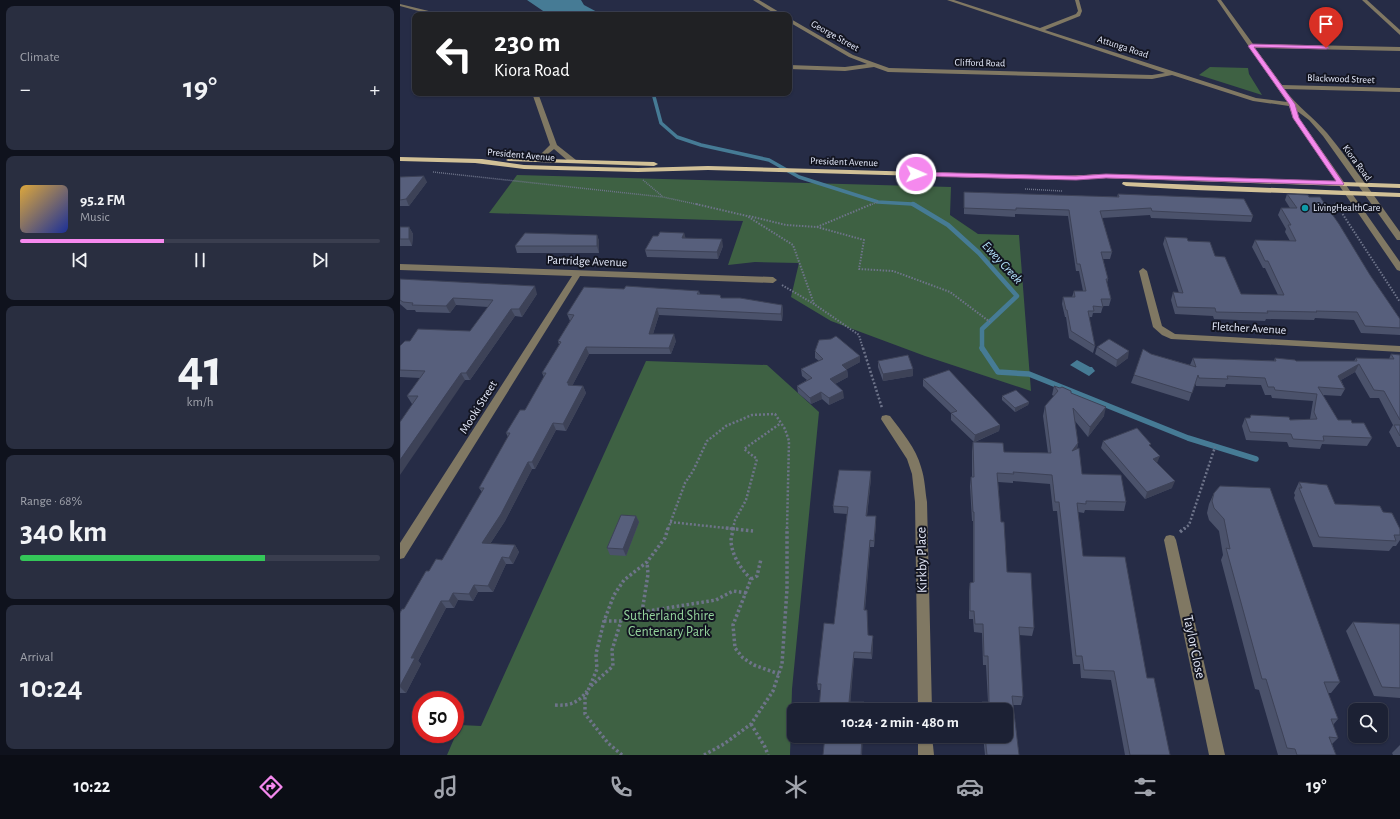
<!DOCTYPE html>
<meta charset="utf-8">
<style>
:root{--surface:#1c2134;--page:#292e40;--text:#f1f3f6;--muted:#a0a3ac;--line:#3a3e4f;--accent:#f589ee}
body{margin:0;font-family:"Alegreya Sans",sans-serif;background:var(--page);color:var(--text);height:100vh;display:flex;flex-direction:column;font-size:15px;white-space:nowrap}
*{box-sizing:border-box;margin:0}
p{font-size:13px;color:var(--muted)}
.icon{flex:none;width:22px;height:22px;fill:none;stroke:currentColor;stroke-width:2;stroke-linecap:round;stroke-linejoin:round}
.map{position:relative;flex:1;overflow:hidden}
.details{display:flex;flex-direction:column;gap:6px;padding:6px;background:#0f121d;width:400px}
.details>*{flex:none}
.guide{position:absolute;left:12px;top:12px;width:380px;height:84px;border-radius:8px;box-shadow:0 1px 3px #0004,0 0 0 1px var(--line);background:#202124;color:#fff;overflow:hidden}
.buttons{position:absolute;left:948px;top:703px;display:grid;gap:8px}
.buttons a{display:grid;place-items:center;width:40px;height:40px;border-radius:8px;background:var(--surface);box-shadow:0 1px 3px #0004,0 0 0 1px var(--line);font-size:20px}
.speed{position:absolute;left:12px;top:691px;display:flex;gap:8px;font-size:20px;font-weight:700;text-align:center}
.speed>*{display:grid;place-content:center;width:52px;height:52px;border-radius:50%;background:var(--surface);box-shadow:0 1px 3px #0004,0 0 0 1px var(--line);line-height:1}
.speed .limit{border:6px solid #d22;background:#fff;color:#111}
.pin{position:absolute;display:grid;place-items:center;width:34px;height:34px;color:#fff;margin:-41px -17px;border-radius:50% 50% 50% 0;rotate:-45deg;box-shadow:0 0 4px #0007}
.pin .icon{rotate:45deg}
.me{position:absolute;width:44px;margin:-22px;rotate:92deg;stroke-linejoin:round;filter:drop-shadow(0 0 3px #0008)}
.turn{display:flex;align-items:center;gap:14px;height:84px;padding:0 16px;font-size:18px}
.turn .icon{width:52px;height:52px;stroke-width:2.5}
.turn b{display:block;font-size:28px;line-height:34px}
.big{font-size:30px;font-weight:700;line-height:1.1}
.details .widget{flex:1;display:flex;flex-direction:column;justify-content:center;gap:6px;min-width:0;padding:0 14px;border-radius:8px;background:var(--page)}
.details .dial{align-items:center;gap:0}
.dial b{font-size:52px;line-height:1}
.song{display:flex;align-items:center;gap:12px}
.cover{width:48px;height:48px;border-radius:6px;background:linear-gradient(135deg,hsl(40 70% 55%),hsl(230 70% 35%))}
.played{height:4px;border-radius:2px;background:linear-gradient(90deg,var(--accent) 40%,var(--line) 40%)}
.keys{display:flex;justify-content:space-around;direction:ltr}
.heat{display:flex;justify-content:space-between;align-items:center;font-size:22px;direction:ltr}
.charge{height:6px;border-radius:3px;background:linear-gradient(90deg,#34c759 68%,var(--line) 0)}
.trip{position:absolute;left:387px;top:703px;width:226px;height:40px;border-radius:8px;background:var(--surface);box-shadow:0 1px 3px #0004,0 0 0 1px var(--line);font-weight:700;line-height:40px;text-align:center}
.menu{display:flex;height:64px;justify-content:space-around;align-items:center;background:#0b0d15;color:var(--muted)}
.menu .icon{width:28px;height:28px}
.menu .active{color:var(--accent)}
.menu b{font-size:18px;color:var(--text)}
main{display:flex;flex:1;min-height:0}
.map>svg:first-child{display:block}
.green{fill:#3e6143}
.water{fill:#467b95}
.lines{fill:none;stroke-linecap:round;stroke-linejoin:round}
.stream-far2{stroke:#467b95;stroke-width:3.5}
.stream-far1{stroke:#467b95;stroke-width:4.5}
.stream{stroke:#467b95;stroke-width:5.5}
.path-far3{stroke:#6e748a;stroke-width:1.5;stroke-dasharray:1 1;stroke-linecap:butt}
.path-far2{stroke:#6e748a;stroke-width:2;stroke-dasharray:1.5 1.5;stroke-linecap:butt}
.path-far1{stroke:#6e748a;stroke-width:2.5;stroke-dasharray:2 2;stroke-linecap:butt}
.path{stroke:#6e748a;stroke-width:3.5;stroke-dasharray:2.5 2.5;stroke-linecap:butt}
.minor{fill:#807863;fill-rule:evenodd}
.major{fill:#d2c197;fill-rule:evenodd}
.wall{fill:#4b526b}
.shaded-wall{fill:#3d4257}
.building{fill:#575f7c;stroke:#3d4257}
.route{fill:#f589ee;stroke:#9f599b}
.culture-dot{fill:#0f9aa8;stroke:#131521;stroke-width:1.5}
.labels{text-anchor:middle;dominant-baseline:central;stroke-width:4;stroke-linejoin:round;paint-order:stroke}
.far-street-label{font-size:10px;fill:#e5eafb;stroke:#131521}
.far-poi-label{font-size:10px;fill:#e5eafb;stroke:#131521;text-anchor:start}
.street-label{font-size:12px;fill:#e5eafb;stroke:#131521}
.water-label{font-size:13px;font-style:italic;fill:#b4e3fc;stroke:#131521}
.near-street-label{font-size:14px;fill:#e5eafb;stroke:#131521}
.near-park-label{font-size:14px;fill:#94d39c;stroke:#131521}
</style>
<main>
<section class="details">
<div class="widget"><p>Climate</p>
<div class="heat"><a>−</a><b class="big">19°</b><a>+</a></div>
</div>
<div class="widget">
<div class="song"><i class="cover"></i><div><b>95.2 FM</b><p>Music</p></div></div>
<div class="played"></div>
<div class="keys"><svg class="icon" aria-label="previous" viewBox="0 0 24 24"><path d="M18 5L8 12l10 7zM5 5v14"/></svg><svg class="icon" aria-label="pause" viewBox="0 0 24 24"><path d="M8 5v14M16 5v14"/></svg><svg class="icon" aria-label="next" viewBox="0 0 24 24"><path d="M6 5l10 7-10 7zM19 5v14"/></svg></div>
</div>
<div class="widget dial"><b>41</b><p>km/h</p></div>
<div class="widget"><p>Range · 68%</p><b class="big">340 km</b><div class="charge"></div></div>
<div class="widget"><p>Arrival</p><b class="big">10:24</b></div>
</section>
<div class="map">
<svg width="1000" height="755" viewBox="0 0 1000 755">
<rect width="100%" height="100%" fill="#262c46"/>
<g class="green">
<path d="M810,67L848,68L849,74L862,95L799,75Z"/>
<path d="M117,175L551,187L550,215L578,234L619,235L631,391L525,356L431,321L391,297L399,263L355,262L328,265L343,221L89,213Z"/>
<path d="M246,361L367,365L419,412L392,689L390,755H47L60,725L81,726Z"/>
</g>
<g class="water">
<path d="M127,0H181L184,5L199,13L198,15H149Z"/>
<path d="M677,360L690,367H692L695,371L689,376L670,365Z"/>
</g>
<g class="lines">
<path class="stream-far2" d="M253,93L261,123L277,137L301,145L369,160L399,177L478,202L512,204L515,205"/>
<path class="stream-far1" d="M513,204L548,225L579,253L617,296L582,329V349"/>
<path class="stream" d="M582,348L598,372L629,374L788,438L856,459"/>
<g class="path-far3">
<path d="M33,172L263,197L300,205"/>
<path d="M243,180L262,196"/>
<path d="M625,189L662,191"/>
<path d="M935,203L937,205"/>
<path d="M470,205L478,202"/>
</g>
<g class="path-far2">
<path d="M296,204L347,216L393,245L414,304L459,335L463,349"/>
<path d="M936,204L1000,302"/>
<path d="M349,216L386,225L417,227L464,240L459,269L493,271L550,292L590,322"/>
<path d="M417,227L472,204"/>
<path d="M382,285L414,304"/>
</g>
<g class="path-far1">
<path d="M463,348L482,408"/>
<path d="M270,522L335,529"/>
<path d="M268,529L285,483L293,471L307,441L326,426L352,415L375,414L385,429L389,441L387,529"/>
<path d="M333,529L335,520L346,500L357,459L344,449L381,423"/>
<path d="M784,529L789,525L815,447"/>
</g>
<g class="path">
<path d="M326,528L353,531"/>
<path d="M333,528C333,532 331,537 331,541C332,556 341,569 351,579L333,625L335,648L343,658L354,665L379,674"/>
<path d="M780,532L785,528"/>
<path d="M351,579L357,576L361,559"/>
<path d="M242,612L248,574L247,562"/>
<path d="M204,621H221L242,612L316,600L333,591L347,593"/>
<path d="M191,686L213,666L212,650L221,621"/>
<path d="M155,705C170,706 178,703 187,691"/>
<path d="M351,724L365,747L368,755"/>
<path d="M222,755L208,743L185,714V698L197,669L196,654L204,621L214,595L224,580L247,562L265,538L268,528"/>
<path d="M304,755L324,744L351,724L373,691L382,664L387,589V528"/>
</g>
<g class="minor">
<path d="M353,0H359L384,15H377Z"/>
<path d="M547,0H554L640,28L676,14L678,11L675,0H679L682,11L680,16L645,30L856,98L887,102L817,0H821L853,44L1000,47V51L855,48L882,85L1000,88V92L884,89C897,106 913,117 927,133C953,165 976,199 1000,232V240H997L923,136L909,120L897,111L899,118L1000,262V271L997,270L893,118L889,106L853,101L772,75L752,79L488,72L474,67L445,71L389,69V65L445,67L467,64L449,57L389,22V18L453,55L489,68L752,75L765,73Z"/>
<path d="M962,0H967L1000,30V35Z"/>
<path d="M0,4L41,14L42,15H33L0,6Z"/>
<path d="M132,93H138L157,145L176,160V162L168,161L154,149C148,154 134,165 126,160L142,153L150,145Z"/>
<path d="M0,264L373,277L377,280L373,283L180,276L4,558L0,559V543L172,276L0,270Z"/>
<path d="M743,268L747,271L762,326L775,334L1000,346V352L771,339L762,335L753,327L739,271Z"/>
<path d="M486,415L490,416C502,432 516,448 521,467C525,479 525,490 527,502L532,710H518L515,502L512,474L507,459L481,419L482,416Z"/>
<path d="M770,535L774,536L776,540L825,755H809L764,540L766,536Z"/>
<path d="M518,736H532L534,755H518Z"/>
</g>
<g class="major">
<path d="M0,157L82,159L124,165L157,166L238,168L308,166L666,176L706,174L1000,184V188L706,178L666,180L308,170L238,172L157,170L124,169L75,163L0,161Z"/>
<path d="M110,158L254,162L258,164L254,166L108,161L106,160Z"/>
<path d="M723,182L1000,193V197L794,190L726,186L722,184Z"/>
</g>
</g>
<g class="wall">
<path d="M0,177L27,182L9,206H0Z"/>
<path d="M564,192L717,197L718,194L853,216L851,222L751,218L750,215L702,218L712,252L710,259H703L708,279L707,283L711,299L709,306H703L701,313H693L692,317H689L695,346L693,353L669,338L666,317H665L662,304L663,297H672L674,291H683L679,271H676L668,216L615,214V217L564,214Z"/>
<path d="M887,194L970,275L1000,319V335L961,333L954,320L915,318L914,320L866,319L865,321L814,319L813,316L775,314L771,300L773,292L779,293L763,244L765,237L788,241L815,256L841,294L878,295L865,268H863L852,247L855,240L890,241L885,232L886,229L878,215L881,208H890L885,200Z"/>
<path d="M0,227H9L13,234L12,246H0Z"/>
<path d="M284,233L285,238L323,246L318,259L247,257L245,250L258,236Z"/>
<path d="M197,235L199,241V253H117L115,246Z"/>
<path d="M0,279L137,294L122,317L115,316L70,380H65L13,404H12L7,396L20,378L0,377V346L10,341L70,331L88,307L56,305L50,313L16,312L15,310H7L0,304Z"/>
<path d="M224,289L299,291L300,294L321,298L382,305L383,311L382,321L259,315L253,334L276,341L271,354H189L172,386H183L186,393L166,431L156,430L135,469H132L105,521L90,544L115,545L119,552L113,564H106L93,592H78L73,601L58,600L54,608H46L18,661L21,664L6,693H0V613L4,609L29,571L42,560L82,492L79,488L108,437L106,433L125,410L144,377L142,373L159,345L158,341L170,321L167,314Z"/>
<path d="M697,347L728,358L716,367L695,354Z"/>
<path d="M415,351L460,356V362L447,369L448,377L435,384L444,398L429,405L422,399L411,404L398,393L397,386L407,380L402,376L401,369L419,361L415,358Z"/>
<path d="M751,354L790,365L793,358L874,361L875,358L896,361H954L956,358L989,359L991,354L1000,355V447H997L989,432L993,425L979,398H970L955,372L941,380L945,389L941,396L923,395L938,420L952,423L972,438L967,446L922,444L920,449L889,447L887,442L846,440L842,426L845,418H850L851,415L890,420L910,419L913,401L872,398L871,395H865L861,385L826,384L825,387L796,386L795,383L789,401L731,383L734,375Z"/>
<path d="M478,361L513,376L483,381L478,367Z"/>
<path d="M523,379L600,425L599,431L575,442L604,452L648,453L643,416L645,406L654,396L652,395L654,386L671,393L704,416L688,437L675,421L678,443L677,449L682,474L726,502L724,511L685,510L684,513L678,512L683,556L747,678L770,755H725L711,680L681,678L680,664H673L657,511H653L650,484L613,481V483L598,482L601,522L607,572L634,628L632,636L619,635L623,697L621,705H613L619,755H585L583,736H606V710H581L582,702H588L586,665H583L582,633L574,632L573,619H569V591L570,583L573,582V521H572L570,486L571,477H572V451L573,442H574L551,420V413L523,386Z"/>
<path d="M602,396L629,402L628,405L615,412L602,400Z"/>
<path d="M703,441L750,446L757,463L772,488L745,499L701,448Z"/>
<path d="M471,478L467,516H476V523L474,547H470L465,610L468,635L473,636V642L472,659L454,658L450,702L464,710L421,690H418L417,684L434,624L447,514L434,513L433,506Z"/>
<path d="M899,482L935,504L983,512L1000,529V540L996,546H993L989,551L913,547L894,498L895,495L894,493Z"/>
<path d="M814,493L940,682L931,693H928L938,719L933,725L938,738L932,744L936,755H878L859,690L855,689L821,560L823,555L819,531L809,520L807,513L809,504Z"/>
<path d="M236,516L239,522L226,556L210,555L207,548Z"/>
<path d="M953,622L1000,624V698L974,696L946,631Z"/>
<path d="M1000,745V755H993L992,753Z"/>
</g>
<g class="shaded-wall">
<path d="M24,176L27,182L9,206L6,199Z"/>
<path d="M9,227L13,234L12,246L9,239Z"/>
<path d="M284,233L286,239L282,238Z"/>
<path d="M197,235L199,241V253L197,246Z"/>
<path d="M322,239L323,246L318,259L317,252Z"/>
<path d="M135,286L137,294L122,317L119,309Z"/>
<path d="M53,298L56,305L50,313L46,306Z"/>
<path d="M382,305L383,311L382,321L381,314Z"/>
<path d="M257,308L259,315L251,340L249,334Z"/>
<path d="M111,309L115,316L70,380L66,373Z"/>
<path d="M274,334L276,341L271,354L269,348Z"/>
<path d="M186,347L189,354L171,388L172,390L167,383Z"/>
<path d="M729,351L728,358L716,367L717,360Z"/>
<path d="M460,356V362L442,372V365Z"/>
<path d="M959,364L955,372L934,384L938,376Z"/>
<path d="M513,369V376L483,381V374Z"/>
<path d="M447,370L448,377L431,386L430,379Z"/>
<path d="M61,373L65,380L0,475V460Z"/>
<path d="M183,386L186,393L166,431L163,424Z"/>
<path d="M443,391L444,398L429,405V398Z"/>
<path d="M421,392L422,399L411,404L410,398Z"/>
<path d="M629,402L628,405L615,412V408Z"/>
<path d="M706,407L704,416L688,437L690,427Z"/>
<path d="M153,423L156,430L135,469L132,462Z"/>
<path d="M600,425L599,431L574,442L575,435Z"/>
<path d="M678,443L676,452L672,451Z"/>
<path d="M760,456L757,463L753,459Z"/>
<path d="M128,462L132,469L105,521L86,550L82,543Z"/>
<path d="M471,471V478L466,523V516Z"/>
<path d="M775,481L772,488L745,499L747,492Z"/>
<path d="M236,516L239,522L226,556L223,549Z"/>
<path d="M476,516V523L474,547V541Z"/>
<path d="M470,540V547L464,616V610Z"/>
<path d="M115,545L119,552L113,564L109,558Z"/>
<path d="M102,557L106,564L93,592L88,586Z"/>
<path d="M74,585L78,592L73,601L69,594Z"/>
<path d="M53,593L58,600L54,608L49,601Z"/>
<path d="M41,601L46,608L18,661L21,664L6,693L0,687V686L11,658Z"/>
<path d="M473,636V642L472,659L471,653Z"/>
<path d="M454,652V658L450,708L449,702Z"/>
<path d="M462,736H463L462,755H461Z"/>
</g>
<g class="building">
<path d="M24,176L6,199L0,200V177Z"/>
<path d="M564,192L719,197L718,194L844,199L853,216L752,211L751,208L700,211L712,252H701L708,279H706L711,299H701L703,307L693,306L694,311H688L695,346L671,331L667,310H666L663,297H675L674,291H686L680,264H677L669,210L616,208V210L564,208Z"/>
<path d="M887,194L908,195L909,197H920L939,224L970,275L1000,319V328L965,326L957,312L916,311L917,312L867,311L868,313L816,312L815,308L777,307L773,292L783,293L765,237L787,238L788,241L810,242L815,256L825,257L841,294L884,295L868,261H865L855,240L896,241L888,225H891L881,208H897Z"/>
<rect x="0" y="227" width="9" height="12"/>
<path d="M260,232L284,233L282,238L322,239L317,252L245,250L253,236H258Z"/>
<path d="M125,233L197,235V246H115Z"/>
<path d="M0,279L135,286L119,309H111L66,373H61L0,460V422L18,396H7L25,371L0,370V346L5,341H10L18,329L70,331L93,300L53,298L46,306L12,305L13,303L3,302L0,300Z"/>
<path d="M226,286L299,291L297,294L320,295L321,298H340L382,305L381,314L257,308L249,334H274L269,348L186,347L167,383H169L168,385L183,386L163,424L153,423L132,462H128L101,514L82,543L115,545L109,558L102,557L88,586L74,585L69,594L53,593L49,601H41L11,658H15L0,686V613L2,609H4L26,571H29L36,559L42,560L84,488H79L110,433H106L120,410H125L146,373H142L161,342L158,341L174,315L167,314L184,287L224,289Z"/>
<path d="M436,336L460,356L442,365L447,370L430,379L443,391L429,398L421,392L410,398L397,386L412,378L401,369L423,359L415,351L419,340L431,339Z"/>
<path d="M709,339L729,351L717,360L697,347Z"/>
<path d="M743,349L751,354L796,367L793,358L876,361L875,358L895,360L896,361H957L956,358L994,359L991,354L1000,355V420L984,391L974,390L959,364L938,376L945,389L918,387L938,420H951L952,423H964L972,438L923,436L924,441L893,439L891,434L850,432L845,418H850L851,415L889,417L890,420L917,419L914,412L917,394L875,390L874,387H868L865,378L827,376L828,379L799,378L798,375L792,393L734,375Z"/>
<path d="M508,355L513,369L483,374L478,361Z"/>
<path d="M549,370L600,425L575,435L551,413L557,411L523,379Z"/>
<path d="M654,386L660,388L662,387L671,391V393L706,407L690,427L673,408L678,443L672,451L679,448L682,474L721,475L726,502L686,501V504L677,503L683,556L725,557L747,678H754L770,755H730L714,671L684,670L682,656H676L659,502H655L652,475L613,472L614,474L597,473L601,522H604L607,572L631,573L634,628L619,627L623,697L612,696L619,755H587L585,736H606V710H583L582,702H589L588,656H584L583,624H575L574,611H570V583L574,582V512H573L571,477H574L573,442L603,443L604,452L651,453L645,406L658,391Z"/>
<path d="M616,390L629,402L615,408L602,396Z"/>
<path d="M994,425H1000V436Z"/>
<path d="M737,428L751,444L749,445L760,456L753,459L775,481L747,492L703,441Z"/>
<path d="M439,470L471,471L466,516H476L474,541L470,540L464,610H467L468,635L473,636L471,653L454,652L449,702H464L463,710H419L421,684H417L424,623L434,624L448,507L433,506Z"/>
<path d="M899,482L927,485L935,504L980,506L983,512L992,513L1000,529V535H994L996,541L919,537L899,488H902Z"/>
<path d="M820,486L870,488L940,682H924L938,719H931L938,738L929,737L936,755H897L895,749L887,748L866,679H862L826,548L830,549L824,519L814,508L812,501L814,493Z"/>
<path d="M221,515L236,516L223,549L207,548Z"/>
<path d="M953,622L1000,624V688L982,687Z"/>
<path d="M425,736H462L461,755H423Z"/>
</g>
<path class="route" d="M851,44L926,46L929,48L926,49L854,47L895,104L899,118L944,184L943,185L706,178L676,180L516,176L513,174L516,172L676,176L706,174L936,181L893,118L889,104L848,46Z"/>
<circle class="culture-dot" cx="905" cy="208" r="4"/>
<g class="labels">
<g class="far-street-label">
<text transform="translate(435 36) rotate(29)">George Street</text>
<text transform="translate(723 47) rotate(18)">Attunga Road</text>
<text transform="translate(580 63) rotate(1)">Clifford Road</text>
<text transform="translate(941 79) rotate(2)">Blackwood Street</text>
<text transform="translate(121 155) rotate(5)">President Avenue</text>
<text transform="translate(444 162) rotate(2)">President Avenue</text>
<text transform="translate(957 163) rotate(54)">Kiora Road</text>
</g>
<g class="far-poi-label">
<text x="913" y="208">LivingHealthCare</text>
</g>
<g class="street-label">
<text transform="translate(187 261) rotate(2)">Partridge Avenue</text>
<text transform="translate(849 328) rotate(3)">Fletcher Avenue</text>
<text transform="translate(78 407) rotate(-58)">Mooki Street</text>
</g>
<g class="water-label">
<text transform="translate(602 263) rotate(47)">Ewey Creek</text>
</g>
<g class="near-street-label">
<text transform="translate(522 560) rotate(-91)">Kirkby Place</text>
<text transform="translate(794 647) rotate(78)">Taylor Close</text>
</g>
<g class="near-park-label">
<text x="269" y="616">Sutherland Shire<tspan x="269" dy="16">Centenary Park</tspan></text>
</g>
</g>
</svg>
<div class="buttons">
<a><svg class="icon" aria-label="search" viewBox="0 0 24 24"><circle cx="10" cy="10" r="6"/><path d="M15 15l6 6"/></svg></a>
</div>
<div class="speed"><div class="limit">50</div></div>
<div class="pin" style="left:926px;top:48px;background:#d93025"><svg class="icon" aria-label="arrive" viewBox="0 0 24 24"><path d="M6 21V4h12l-3 4 3 4H6"/></svg></div>
<svg class="me" style="left:516px;top:174px" viewBox="-20 -20 40 40"><circle r="17" fill="#f589ee" stroke="#fff" stroke-width="3"/><path d="M0-11L8 9 0 5-8 9z" fill="#fff"/></svg>
<div class="trip">10:24 · 2 min · 480 m</div>
<div class="guide">
<div class="turn"><svg class="icon" aria-label="left" viewBox="0 0 24 24"><path d="M17 20v-9H6M10 6l-5 5 5 5"/></svg><div><b>230 m</b>Kiora Road</div></div>
</div>
</div>
</main>
<nav class="menu">
<b>10:22</b>
<svg class="icon active" aria-label="directions" viewBox="0 0 24 24"><path d="M12 3l9 9-9 9-9-9zM9 14v-3h6M13 9l2 2-2 2"/></svg>
<svg class="icon" aria-label="music" viewBox="0 0 24 24"><path d="M9 18V5l10-2v13"/><circle cx="6" cy="18" r="3"/><circle cx="16" cy="16" r="3"/></svg>
<svg class="icon" aria-label="phone" viewBox="0 0 24 24"><path d="M5 4h4l2 5-3 2q2 4 5 5l2-3 5 2v4C11 20 4 13 5 4z"/></svg>
<svg class="icon" aria-label="climate" viewBox="0 0 24 24"><path d="M12 3v18M4 7l16 10M4 17L20 7"/></svg>
<svg class="icon" aria-label="car" viewBox="0 0 24 24"><path d="M5 17H2v-5l4-1 3-4h7l3 4 3 1v5h-3M9 17h6M6 11h13"/><circle cx="7" cy="17" r="2"/><circle cx="17" cy="17" r="2"/></svg>
<svg class="icon" aria-label="filters" viewBox="0 0 24 24"><path d="M4 7h16M4 17h16"/><circle cx="9" cy="7" r="2"/><circle cx="15" cy="17" r="2"/></svg>
<b>19°</b>
</nav>
